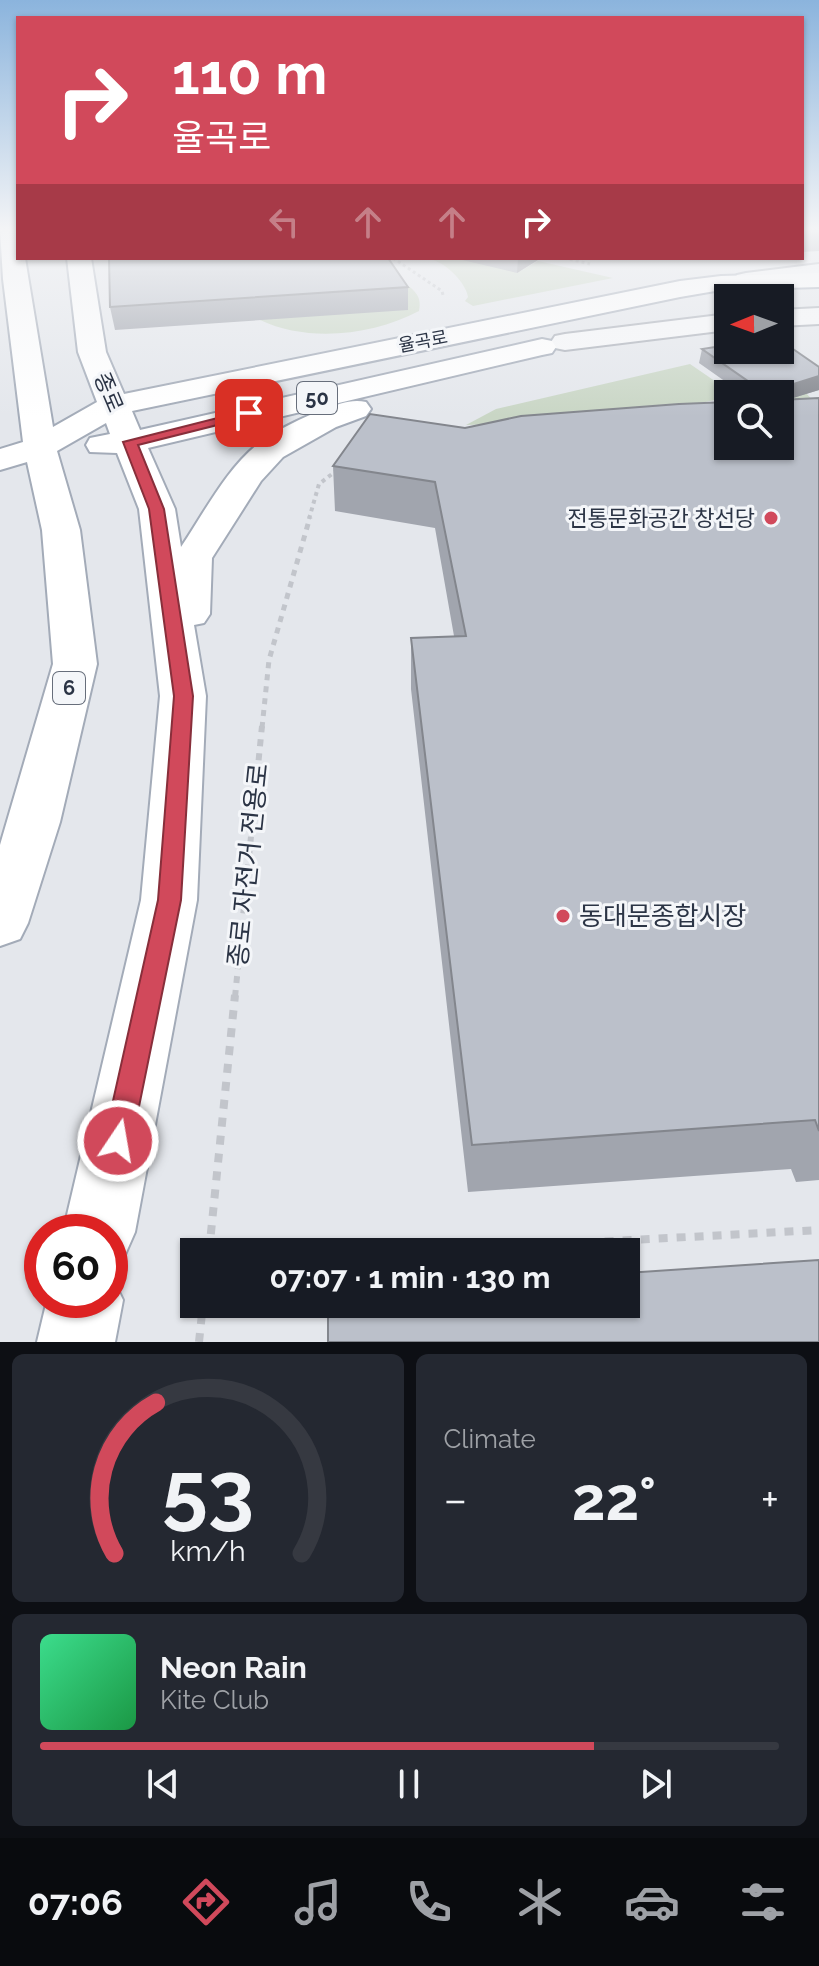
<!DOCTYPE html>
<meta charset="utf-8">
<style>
:root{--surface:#171b24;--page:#242831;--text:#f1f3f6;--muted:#9ea1a6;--line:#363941;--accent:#d1495b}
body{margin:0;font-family:Raleway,"Noto Sans KR",sans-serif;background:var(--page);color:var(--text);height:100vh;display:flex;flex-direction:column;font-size:30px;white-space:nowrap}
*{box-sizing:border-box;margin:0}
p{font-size:26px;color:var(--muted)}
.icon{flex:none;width:44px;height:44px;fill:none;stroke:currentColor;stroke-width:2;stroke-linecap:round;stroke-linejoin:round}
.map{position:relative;height:1342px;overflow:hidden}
.panel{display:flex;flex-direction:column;gap:12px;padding:12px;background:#0d0f14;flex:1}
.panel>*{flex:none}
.guide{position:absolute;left:16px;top:16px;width:788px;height:244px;border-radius:0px;box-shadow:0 2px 6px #0004;background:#d1495b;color:#fff;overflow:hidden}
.needle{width:52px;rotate:269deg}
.buttons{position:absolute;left:714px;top:284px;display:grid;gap:16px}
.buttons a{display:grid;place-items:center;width:80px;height:80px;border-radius:0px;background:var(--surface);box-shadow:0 2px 6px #0004;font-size:40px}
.speed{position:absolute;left:24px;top:1214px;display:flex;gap:16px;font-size:40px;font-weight:700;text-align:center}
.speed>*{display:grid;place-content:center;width:104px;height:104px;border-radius:50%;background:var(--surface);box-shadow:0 2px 6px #0004;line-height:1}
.speed .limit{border:12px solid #d22;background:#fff;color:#111}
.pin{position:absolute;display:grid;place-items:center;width:68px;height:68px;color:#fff;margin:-34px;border-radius:16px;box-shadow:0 4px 12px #0006}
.me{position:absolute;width:88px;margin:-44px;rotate:12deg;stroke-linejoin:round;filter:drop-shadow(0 0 6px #0008)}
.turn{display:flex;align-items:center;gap:28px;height:168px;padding:0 24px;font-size:36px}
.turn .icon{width:104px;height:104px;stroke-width:2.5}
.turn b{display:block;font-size:56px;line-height:68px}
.lanes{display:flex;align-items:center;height:76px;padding:0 24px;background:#0003;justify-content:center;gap:40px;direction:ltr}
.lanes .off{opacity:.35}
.big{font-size:60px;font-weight:700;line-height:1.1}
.panel .tile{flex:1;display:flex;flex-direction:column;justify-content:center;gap:12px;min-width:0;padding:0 28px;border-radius:12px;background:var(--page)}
.panel .dial{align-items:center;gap:0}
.dial svg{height:208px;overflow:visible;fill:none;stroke:var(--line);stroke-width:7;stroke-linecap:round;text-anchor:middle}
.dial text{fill:var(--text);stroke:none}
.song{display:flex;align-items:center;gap:24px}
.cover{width:96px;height:96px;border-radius:12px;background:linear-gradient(135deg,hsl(150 70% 55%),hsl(140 70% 35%))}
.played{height:8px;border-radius:4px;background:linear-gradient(90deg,var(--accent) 75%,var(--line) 75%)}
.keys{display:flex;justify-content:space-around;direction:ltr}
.heat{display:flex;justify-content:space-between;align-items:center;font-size:44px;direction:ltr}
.panel .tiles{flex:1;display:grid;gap:12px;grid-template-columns:1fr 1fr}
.tile:last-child{grid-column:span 2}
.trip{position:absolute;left:180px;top:1238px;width:460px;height:80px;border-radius:0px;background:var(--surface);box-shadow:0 2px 6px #0004;font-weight:700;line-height:80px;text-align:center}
.menu{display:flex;height:128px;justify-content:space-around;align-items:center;background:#090b0e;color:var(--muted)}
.menu .icon{width:56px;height:56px}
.menu .active{color:var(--accent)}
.menu b{font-size:36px;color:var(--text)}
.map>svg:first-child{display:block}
.green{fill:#c9d6c5}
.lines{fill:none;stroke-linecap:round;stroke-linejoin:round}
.minor-casing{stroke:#a9aeb7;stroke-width:4}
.major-casing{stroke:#a3abb8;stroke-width:4}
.path-far4{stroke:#c2c5cb;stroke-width:3;stroke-dasharray:3 3;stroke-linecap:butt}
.path-far3{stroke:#c2c5cb;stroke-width:4;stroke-dasharray:4 4;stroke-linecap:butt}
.path-far2{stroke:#c2c5cb;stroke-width:5;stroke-dasharray:6 6;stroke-linecap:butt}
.path-far1{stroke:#c2c5cb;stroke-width:6;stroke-dasharray:7 7;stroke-linecap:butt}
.path{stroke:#c2c5cb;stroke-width:8;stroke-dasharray:9 9;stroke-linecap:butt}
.minor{fill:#f7f8fa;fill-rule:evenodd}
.major{fill:#fff;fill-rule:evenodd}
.wall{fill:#a1a5ae}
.shaded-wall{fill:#83868d}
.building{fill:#bbc0ca;stroke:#83868d;stroke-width:2}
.route{fill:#d1495b;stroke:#882f3b;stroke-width:2}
.poi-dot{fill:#d1495b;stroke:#f4f6f9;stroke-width:3}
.labels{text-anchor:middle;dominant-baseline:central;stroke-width:6;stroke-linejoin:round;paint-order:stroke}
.far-street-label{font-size:18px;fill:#2b3445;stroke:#f4f6f9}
.shield{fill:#f4f6f9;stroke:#676e7b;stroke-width:2}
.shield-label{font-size:20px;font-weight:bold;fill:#2b3445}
.street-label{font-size:22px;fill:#2b3445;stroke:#f4f6f9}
.poi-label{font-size:22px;fill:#2b3445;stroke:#f4f6f9;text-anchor:end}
.near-street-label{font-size:26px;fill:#2b3445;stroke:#f4f6f9}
.near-poi-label{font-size:26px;fill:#2b3445;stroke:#f4f6f9;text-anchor:start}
</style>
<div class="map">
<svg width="819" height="1342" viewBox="0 0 819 1342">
<rect width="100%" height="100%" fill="#e4e7ec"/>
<g class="green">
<path d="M414,258H489L517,273L538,261L613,278L473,306L465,301L468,297C466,283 447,264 433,260C427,259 420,260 414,258Z"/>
<path d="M399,279C411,288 423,294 419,311C373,335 309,343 260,320Z"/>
<path d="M690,364L725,388L791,377L819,407L780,394H728V397L624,420L466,425L496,409Z"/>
</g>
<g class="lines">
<g class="minor-casing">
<g id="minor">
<path d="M819,264V278L746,287L737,285L734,280L737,275L746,273Z"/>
<path d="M819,308V324L780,326V310Z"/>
<path d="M728,314V330L565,350L555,348L551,342L555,336L565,334Z"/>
</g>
</g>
<g class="major-casing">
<g id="major">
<path d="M0,228H18V258H25L53,427L97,402L78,352L67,258H91L106,352L124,394L680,281L721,276L819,273V287L721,290L680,297L132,411L140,430L542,339L552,341L556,347L552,353L542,355L148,448L175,509L181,547C204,513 226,469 259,443C276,430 304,417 325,409C339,404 351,399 366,402L371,409L366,416L336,427L283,457L261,481L212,558L210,614L204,623L194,625L206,696L197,900L135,1232L124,1257L110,1263V1232H63L141,900L160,696L139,509L117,453L90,452L86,445L90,438L110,434L106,423L57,451L80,530L97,664L60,822L28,923L20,939L0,946V845L53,664L42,530L27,462L0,470V449L23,442L3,279Z"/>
<path d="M110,1273L123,1300L115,1342H37L47,1300H110Z"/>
</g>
</g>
<g class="path-far4">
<path d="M393,258L442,291L443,295"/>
<path d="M564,258L590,264"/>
</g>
<path class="path-far3" d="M309,519L319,484L336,471"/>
<path class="path-far2" d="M262,728L269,660L310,517"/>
<path class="path-far1" d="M235,997L262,726"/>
<g class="path">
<path d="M209,1252L235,995"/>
<path d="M407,1252L819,1230"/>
<path d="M199,1342L203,1304"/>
</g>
<use href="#minor" class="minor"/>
<use href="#major" class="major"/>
</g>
<g class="wall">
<path d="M802,228H819V251L802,252Z"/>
<path d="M454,258H541L517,273Z"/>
<path d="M408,287V310L115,330L110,307Z"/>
<path d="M780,340L819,367V390L786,400L818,398L819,397V1180L796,1182L791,1169L468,1192L411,689V638L454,636L435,528L335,511L333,466L370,414L465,428L521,416L679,404L728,402V446H780V394H743L699,363L702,349L728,345V350H780Z"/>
</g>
<g class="shaded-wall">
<path d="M518,258H541L517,273Z"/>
<path d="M819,376V390L780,402V394H765V393Z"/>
</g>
<g class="building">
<path d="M802,228H819V230L802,231Z"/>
<path d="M109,258H388L408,287L110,307Z"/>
<path d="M780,340L819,367V376L765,393L702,349L728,345V350H780Z"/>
<path d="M819,398V1131L815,1120L472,1145L411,638L466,636L435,482L333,466L370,414L465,428L521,416L679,404L728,402V446H780V400Z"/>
<path d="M819,1260V1342H328V1304H626V1273Z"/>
</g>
<linearGradient id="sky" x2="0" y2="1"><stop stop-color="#8bb4dd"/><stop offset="0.55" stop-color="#f3f4f6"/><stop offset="1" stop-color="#f3f4f6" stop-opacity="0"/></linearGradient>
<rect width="819" height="416" fill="url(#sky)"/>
<path class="route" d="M249,410L255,413L253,416L138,445L164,509L193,696L181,900L132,1141L128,1151L118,1155L109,1151L104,1141L158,900L174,696L149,509L123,442Z"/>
<g class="poi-dot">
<circle cx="771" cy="518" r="8"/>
<circle cx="563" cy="916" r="8"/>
</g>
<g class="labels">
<g class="far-street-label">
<text transform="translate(423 341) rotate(-11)">율곡로</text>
</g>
<g class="shield">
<rect x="297" y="382" width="40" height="32" rx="6"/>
<rect x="53" y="672" width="32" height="32" rx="6"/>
</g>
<g class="shield-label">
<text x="317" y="398">50</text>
<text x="69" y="688">6</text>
</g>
<g class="street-label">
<text transform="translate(109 392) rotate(67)">종로</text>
</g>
<g class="poi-label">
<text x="755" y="518">전통문화공간 창선당</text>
</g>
<g class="near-street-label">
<text transform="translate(248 865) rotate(-84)">종로 자전거 전용로</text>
</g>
<g class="near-poi-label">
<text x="579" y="916">동대문종합시장</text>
</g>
</g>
</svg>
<div class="buttons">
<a><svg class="needle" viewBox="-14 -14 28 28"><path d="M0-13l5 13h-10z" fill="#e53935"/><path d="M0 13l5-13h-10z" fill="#9ea1a6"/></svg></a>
<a><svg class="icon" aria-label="search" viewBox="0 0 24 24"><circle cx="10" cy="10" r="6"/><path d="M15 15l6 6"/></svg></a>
</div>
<div class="speed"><div class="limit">60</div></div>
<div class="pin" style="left:249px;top:413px;background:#d93025"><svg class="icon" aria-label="arrive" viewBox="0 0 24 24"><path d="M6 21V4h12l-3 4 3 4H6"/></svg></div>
<svg class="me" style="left:118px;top:1141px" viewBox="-20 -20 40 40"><circle r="17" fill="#d1495b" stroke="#fff" stroke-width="3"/><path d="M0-11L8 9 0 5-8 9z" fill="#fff"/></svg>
<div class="trip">07:07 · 1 min · 130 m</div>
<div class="guide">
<div class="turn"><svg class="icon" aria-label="right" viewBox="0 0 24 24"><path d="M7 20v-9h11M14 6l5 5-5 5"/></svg><div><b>110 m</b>율곡로</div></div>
<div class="lanes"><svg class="icon off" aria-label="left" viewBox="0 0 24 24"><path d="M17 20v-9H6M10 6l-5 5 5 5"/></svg><svg class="icon off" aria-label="ahead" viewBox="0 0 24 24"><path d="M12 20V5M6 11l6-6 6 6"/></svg><svg class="icon off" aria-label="ahead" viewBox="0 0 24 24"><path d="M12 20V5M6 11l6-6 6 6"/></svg><svg class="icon" aria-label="right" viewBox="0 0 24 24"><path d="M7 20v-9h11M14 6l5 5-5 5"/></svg></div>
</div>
</div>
<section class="panel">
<div class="tiles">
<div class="tile dial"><svg viewBox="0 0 100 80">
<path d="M14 69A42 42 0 1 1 86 69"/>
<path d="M14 69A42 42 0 0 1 30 11" stroke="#d1495b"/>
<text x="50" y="56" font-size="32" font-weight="700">53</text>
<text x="50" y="72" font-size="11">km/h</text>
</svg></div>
<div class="tile"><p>Climate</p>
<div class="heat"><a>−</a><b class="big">22°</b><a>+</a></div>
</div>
<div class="tile">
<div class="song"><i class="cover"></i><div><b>Neon Rain</b><p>Kite Club</p></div></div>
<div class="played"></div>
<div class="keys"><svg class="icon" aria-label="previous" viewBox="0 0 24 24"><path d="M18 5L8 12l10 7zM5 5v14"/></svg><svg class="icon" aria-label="pause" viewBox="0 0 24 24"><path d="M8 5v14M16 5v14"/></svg><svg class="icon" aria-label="next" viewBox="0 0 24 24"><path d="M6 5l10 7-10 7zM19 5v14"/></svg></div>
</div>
</div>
</section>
<nav class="menu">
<b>07:06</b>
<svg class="icon active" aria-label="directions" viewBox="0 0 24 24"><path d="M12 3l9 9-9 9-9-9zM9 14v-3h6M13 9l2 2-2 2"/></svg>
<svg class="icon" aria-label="music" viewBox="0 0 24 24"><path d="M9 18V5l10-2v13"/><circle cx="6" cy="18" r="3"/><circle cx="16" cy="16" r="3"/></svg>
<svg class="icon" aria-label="phone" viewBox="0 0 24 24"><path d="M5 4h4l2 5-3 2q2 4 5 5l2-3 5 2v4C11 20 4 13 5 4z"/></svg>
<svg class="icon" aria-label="climate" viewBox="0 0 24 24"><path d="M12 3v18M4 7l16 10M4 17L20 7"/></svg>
<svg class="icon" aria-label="car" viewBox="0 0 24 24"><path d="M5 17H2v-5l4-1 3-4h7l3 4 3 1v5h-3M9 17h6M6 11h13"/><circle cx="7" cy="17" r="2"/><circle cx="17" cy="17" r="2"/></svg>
<svg class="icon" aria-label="filters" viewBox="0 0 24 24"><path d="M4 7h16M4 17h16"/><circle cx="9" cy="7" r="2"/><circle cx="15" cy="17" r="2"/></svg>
</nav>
